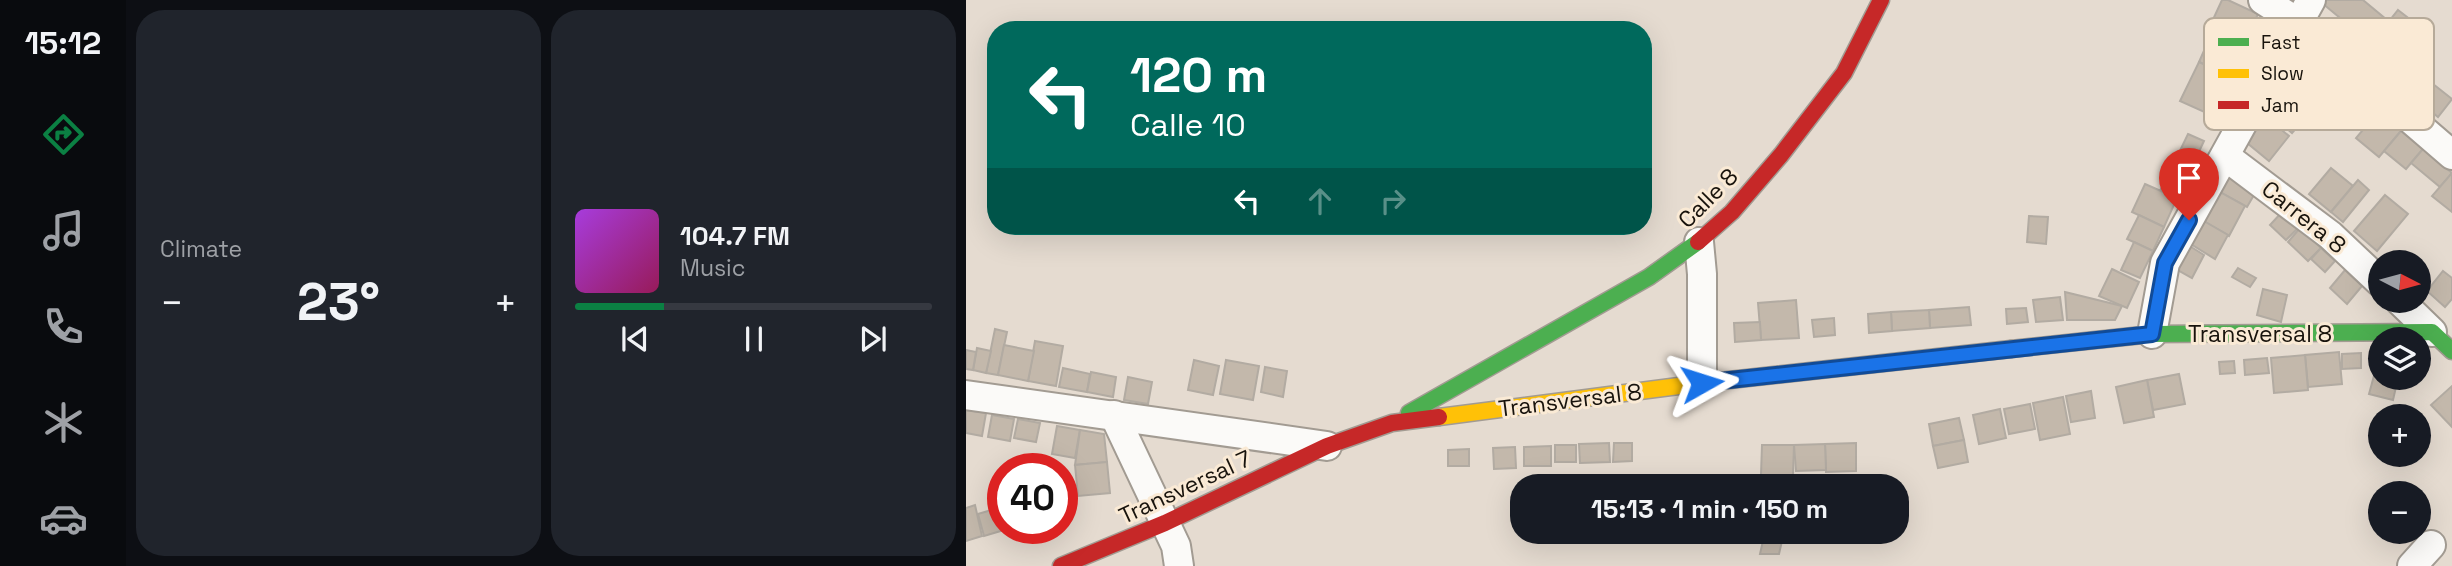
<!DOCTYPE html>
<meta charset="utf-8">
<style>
:root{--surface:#171b24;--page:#20242c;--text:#f1f3f6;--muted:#9ea1a6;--line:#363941;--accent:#0b8043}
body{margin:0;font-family:"Space Grotesk",sans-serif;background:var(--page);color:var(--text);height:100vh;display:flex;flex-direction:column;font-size:26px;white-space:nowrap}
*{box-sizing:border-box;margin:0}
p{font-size:23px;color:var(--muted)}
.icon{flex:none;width:38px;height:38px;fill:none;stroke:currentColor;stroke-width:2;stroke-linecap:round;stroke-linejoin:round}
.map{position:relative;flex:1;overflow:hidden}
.panel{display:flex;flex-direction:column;gap:10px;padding:10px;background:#0d0f14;width:840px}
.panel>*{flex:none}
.banner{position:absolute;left:21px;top:21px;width:665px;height:214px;border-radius:28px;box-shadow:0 7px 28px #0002;background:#00695c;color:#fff;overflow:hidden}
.needle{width:46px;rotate:96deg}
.controls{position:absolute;left:1402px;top:250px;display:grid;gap:14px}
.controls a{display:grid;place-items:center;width:63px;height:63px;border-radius:50%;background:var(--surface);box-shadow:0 7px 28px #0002;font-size:35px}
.speed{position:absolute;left:21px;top:453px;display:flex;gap:14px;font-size:35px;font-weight:700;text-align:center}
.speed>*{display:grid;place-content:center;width:91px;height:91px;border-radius:50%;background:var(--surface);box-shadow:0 7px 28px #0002;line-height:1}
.speed .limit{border:10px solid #d22;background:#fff;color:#111}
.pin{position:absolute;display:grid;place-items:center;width:60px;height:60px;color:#fff;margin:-72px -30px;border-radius:50% 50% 50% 0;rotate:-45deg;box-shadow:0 0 7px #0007}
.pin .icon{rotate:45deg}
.me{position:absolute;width:77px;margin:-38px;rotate:84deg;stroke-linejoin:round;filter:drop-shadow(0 0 5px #0008)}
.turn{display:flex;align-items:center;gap:24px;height:147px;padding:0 28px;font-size:32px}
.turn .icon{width:91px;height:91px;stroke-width:2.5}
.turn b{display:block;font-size:49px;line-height:60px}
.lanes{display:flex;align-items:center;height:66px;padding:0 28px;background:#0003;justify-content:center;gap:35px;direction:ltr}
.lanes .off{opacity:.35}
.big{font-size:52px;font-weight:600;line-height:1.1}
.panel .card{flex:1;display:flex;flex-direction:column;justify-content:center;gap:10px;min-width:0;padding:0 24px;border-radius:28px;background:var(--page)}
.song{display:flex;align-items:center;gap:21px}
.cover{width:84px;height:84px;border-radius:10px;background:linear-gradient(135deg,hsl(280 70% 55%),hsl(330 70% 35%))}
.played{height:7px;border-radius:4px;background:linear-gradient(90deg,var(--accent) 25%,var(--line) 25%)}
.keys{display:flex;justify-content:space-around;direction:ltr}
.heat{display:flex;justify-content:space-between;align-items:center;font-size:38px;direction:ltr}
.panel .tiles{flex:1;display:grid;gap:10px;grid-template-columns:repeat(2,1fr)}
.trip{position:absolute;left:544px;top:474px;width:399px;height:70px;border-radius:28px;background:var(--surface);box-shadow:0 7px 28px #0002;font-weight:600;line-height:70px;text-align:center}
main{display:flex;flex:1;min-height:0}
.menu{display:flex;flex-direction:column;width:126px;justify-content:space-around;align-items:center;background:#090b0e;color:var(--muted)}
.menu .icon{width:49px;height:49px}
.menu .current{color:var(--accent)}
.menu b{font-size:32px;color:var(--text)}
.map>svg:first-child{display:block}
.building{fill:#c3b8ab;stroke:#b2aba2;stroke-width:2}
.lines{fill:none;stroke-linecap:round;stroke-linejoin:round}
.street-casing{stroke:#a29b92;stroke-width:32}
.fast-casing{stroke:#a29b92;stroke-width:19}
.slow-casing{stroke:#a29b92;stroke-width:19}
.jam-casing{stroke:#a29b92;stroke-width:19}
.street{stroke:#fbfaf8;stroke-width:28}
.fast{stroke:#4caf50;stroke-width:16}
.slow{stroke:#ffc107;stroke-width:16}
.jam{stroke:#c62828;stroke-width:16}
.route-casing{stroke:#114b97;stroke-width:18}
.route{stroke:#1a73e8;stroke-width:12}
.labels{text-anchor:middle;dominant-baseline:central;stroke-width:6;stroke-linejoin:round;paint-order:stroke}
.street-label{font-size:23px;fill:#18130c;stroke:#faead5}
.key{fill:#faead5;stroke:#b6aa99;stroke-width:2}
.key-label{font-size:19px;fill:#18130c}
</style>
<main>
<nav class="menu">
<b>15:12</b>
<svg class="icon current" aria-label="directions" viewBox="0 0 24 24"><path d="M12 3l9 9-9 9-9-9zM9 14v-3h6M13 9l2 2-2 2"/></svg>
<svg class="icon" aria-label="music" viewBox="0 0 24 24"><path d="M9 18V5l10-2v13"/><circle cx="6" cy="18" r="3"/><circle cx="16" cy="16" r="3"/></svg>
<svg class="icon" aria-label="phone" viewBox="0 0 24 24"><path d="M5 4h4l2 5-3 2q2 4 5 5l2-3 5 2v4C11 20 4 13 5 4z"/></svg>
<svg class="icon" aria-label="climate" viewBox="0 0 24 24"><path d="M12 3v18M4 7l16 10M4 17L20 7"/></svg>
<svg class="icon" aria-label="car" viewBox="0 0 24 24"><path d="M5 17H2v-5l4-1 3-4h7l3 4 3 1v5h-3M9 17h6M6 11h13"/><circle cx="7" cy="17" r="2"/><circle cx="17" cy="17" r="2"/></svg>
</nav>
<section class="panel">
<div class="tiles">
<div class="card"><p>Climate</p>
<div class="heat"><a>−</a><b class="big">23°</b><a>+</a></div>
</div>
<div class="card">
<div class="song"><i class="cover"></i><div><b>104.7 FM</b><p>Music</p></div></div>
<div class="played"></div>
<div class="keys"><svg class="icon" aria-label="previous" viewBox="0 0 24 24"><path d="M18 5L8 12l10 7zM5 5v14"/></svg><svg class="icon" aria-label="pause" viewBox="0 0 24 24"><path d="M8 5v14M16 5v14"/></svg><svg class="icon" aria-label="next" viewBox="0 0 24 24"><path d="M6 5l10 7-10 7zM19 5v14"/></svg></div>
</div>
</div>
</section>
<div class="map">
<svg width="1486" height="566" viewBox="0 0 1486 566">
<rect width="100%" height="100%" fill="#e5dbd0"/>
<g class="building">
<path d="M1256,0H1262L1292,14L1279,42L1244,26Z"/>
<path d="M1359,0H1397L1421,20L1403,42L1356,3Z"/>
<path d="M1432,10L1450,24L1420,63L1401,49Z"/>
<path d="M1244,37L1275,50L1263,76L1233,62Z"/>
<path d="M1233,62L1263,76L1245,115L1214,101Z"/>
<path d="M1462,80L1486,99L1472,117L1449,98Z"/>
<path d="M1326,87L1349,106L1326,133L1303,114Z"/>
<path d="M1412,112L1435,131L1413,157L1390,138Z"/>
<path d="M1300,117L1323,136L1303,161L1280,142Z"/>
<path d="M1435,131L1457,149L1440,169L1418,151Z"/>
<path d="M1222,134L1238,141L1224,171L1208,163Z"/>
<path d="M1457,149L1486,173L1474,187L1445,163Z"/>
<path d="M1365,168L1387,186L1365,212L1343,194Z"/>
<path d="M1204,170L1221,178L1211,198L1194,191Z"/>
<path d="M1262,171L1292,188L1281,207L1252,191Z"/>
<path d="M1486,173V212L1466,196Z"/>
<path d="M1392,180L1403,190L1377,222L1365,212Z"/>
<path d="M1179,184L1211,198L1198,227L1166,212Z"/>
<path d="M1252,191L1279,206L1263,236L1236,220Z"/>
<path d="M1419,195L1442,214L1411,251L1388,231Z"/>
<path d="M1317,211L1333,227L1320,240L1304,225Z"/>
<path d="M1173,215L1198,227L1187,251L1161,239Z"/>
<path d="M1063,216L1082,217L1080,244L1061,242Z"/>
<path d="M1236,220L1262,235L1249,259L1223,243Z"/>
<path d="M1334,228L1355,248L1342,261L1322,242Z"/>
<path d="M1168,242L1187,251L1174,278L1155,270Z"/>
<path d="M1222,245L1238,255L1226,278L1210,269Z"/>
<path d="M1355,248L1369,261L1359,272L1345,259Z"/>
<path d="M1272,268L1290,278L1284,287L1266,277Z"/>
<path d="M1146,269L1173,282L1161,308L1133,296Z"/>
<path d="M1379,270L1396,286L1381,304L1364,288Z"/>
<path d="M1477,271L1486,278V299L1479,307L1461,291Z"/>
<path d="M1297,289L1321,295L1315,322L1291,315Z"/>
<path d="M1099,292L1156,306L1149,320H1101Z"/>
<path d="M1094,297L1097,320L1070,322L1067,300Z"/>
<path d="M830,300L833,338L795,340L792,303Z"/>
<path d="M1003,307L1005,325L964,328L963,310Z"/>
<path d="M1060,308L1062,322L1041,324L1040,309Z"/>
<path d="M963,310L964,328L926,331L925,312Z"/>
<path d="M925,312L926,331L903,333L902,314Z"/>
<path d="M868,318L869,335L848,337L846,320Z"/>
<path d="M794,322L795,340L769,342L768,323Z"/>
<path d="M29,329L41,332L32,375L20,373Z"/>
<path d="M69,341L97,346L90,386L62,381Z"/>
<path d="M38,345L68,351L62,381L32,375Z"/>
<path d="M11,348L25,351L20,373L7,370Z"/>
<path d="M0,350L10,352L7,370L0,369Z"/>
<path d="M1373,352L1376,384L1342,387L1339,355Z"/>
<path d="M1395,353V368L1376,369V354Z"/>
<path d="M1339,355L1342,390L1308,393L1305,358Z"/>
<path d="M1301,358L1303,373L1279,375L1278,360Z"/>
<path d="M228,360L253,366L247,395L222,390Z"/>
<path d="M260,360L293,366L287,400L254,394Z"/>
<path d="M1268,361L1269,373L1254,374L1253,362Z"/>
<path d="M1412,361H1414V378H1432L1427,400L1403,394Z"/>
<path d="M299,367L321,371L317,397L295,392Z"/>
<path d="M97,368L124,374L121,392L93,387Z"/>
<path d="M125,372L150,377L147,397L121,392Z"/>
<path d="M1213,374L1219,404L1187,410L1181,380Z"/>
<path d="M162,377L186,382L182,404L158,400Z"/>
<path d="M1181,380L1188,417L1158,423L1150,387Z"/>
<path d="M1486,386V427L1465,405Z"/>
<path d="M1125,391L1129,418L1105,422L1100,396Z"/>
<path d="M1097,397L1104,434L1074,440L1067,403Z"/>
<path d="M1064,404L1069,429L1043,434L1038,409Z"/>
<path d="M1034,409L1040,438L1013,444L1007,415Z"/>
<path d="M0,410L20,413L16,436L0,433Z"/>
<path d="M26,415L48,419L44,441L22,437Z"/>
<path d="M993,418L998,440L967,446L963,424Z"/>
<path d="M52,419L74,423L70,442L48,438Z"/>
<path d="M91,426L114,430L109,458L86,454Z"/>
<path d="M114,430L138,434L141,462L109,465Z"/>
<path d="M998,440L1002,462L972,468L967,446Z"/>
<path d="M643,443L644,462L614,463L613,444Z"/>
<path d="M648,443H666V461L647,462Z"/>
<path d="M890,443V471L860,472L859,444Z"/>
<path d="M859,444L860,470L830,471L828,445Z"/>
<rect x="589" y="445" width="21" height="17"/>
<path d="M796,445H828L827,475H795Z"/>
<path d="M585,446V466H558V447Z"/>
<path d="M549,447L550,468L528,469L527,448Z"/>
<path d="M503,449V466H482V450Z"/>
<path d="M141,462L144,493L112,496L109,465Z"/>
<rect x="799" y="475" width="19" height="11"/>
<path d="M9,505L16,536L0,541V508Z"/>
<path d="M32,508L38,530L18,536L12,514Z"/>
<path d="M799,532H818L813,554H794Z"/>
</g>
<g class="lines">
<g class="street-casing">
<g id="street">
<path d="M1297,0L1333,23L1486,155"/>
<path d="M1259,156L1364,235L1414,282"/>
<path d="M733,242L736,274V383"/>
<path d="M1434,301L1466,332"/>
<path d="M1186,334L1199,263L1345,0"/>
<path d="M0,395L361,446"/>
<path d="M148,415L210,546L213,566"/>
<path d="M1446,566L1465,545"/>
</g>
</g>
<g class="fast-casing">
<g id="fast">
<path d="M1045,349L1186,334L1466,332L1486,351"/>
<path d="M443,413L683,277L732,242"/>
</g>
</g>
<g class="slow-casing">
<path id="slow" d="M473,417L736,383L1045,349"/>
</g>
<g class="jam-casing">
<g id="jam">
<path d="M732,242L766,212L815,155L878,73L915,0"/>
<path d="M95,566L199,523L361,446L426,423L473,417"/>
</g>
</g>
<use href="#street" class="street"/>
<use href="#fast" class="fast"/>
<use href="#slow" class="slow"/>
<use href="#jam" class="jam"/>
</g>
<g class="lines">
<g class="route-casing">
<path id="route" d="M736,383L1186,334L1199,263L1223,220"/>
</g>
<use href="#route" class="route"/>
</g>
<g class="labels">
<g class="street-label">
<text transform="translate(742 198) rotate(-45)">Calle 8</text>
<text transform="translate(1338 217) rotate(39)">Carrera 8</text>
<text x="1294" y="334">Transversal 8</text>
<text transform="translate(604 400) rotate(-7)">Transversal 8</text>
<text transform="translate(219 487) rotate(-25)">Transversal 7</text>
</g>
</g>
<rect x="1238" y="18" width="230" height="112" rx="10" class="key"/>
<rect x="1252" y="38" width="31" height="8" fill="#4caf50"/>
<rect x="1252" y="69" width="31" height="9" fill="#ffc107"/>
<rect x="1252" y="101" width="31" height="8" fill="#c62828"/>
<g class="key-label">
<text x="1295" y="49">Fast</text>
<text x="1295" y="80">Slow</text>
<text x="1295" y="112">Jam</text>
</g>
</svg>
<div class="controls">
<a><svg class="needle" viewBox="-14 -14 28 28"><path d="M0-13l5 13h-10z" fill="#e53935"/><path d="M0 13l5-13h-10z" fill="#9ea1a6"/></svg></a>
<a><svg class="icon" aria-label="layers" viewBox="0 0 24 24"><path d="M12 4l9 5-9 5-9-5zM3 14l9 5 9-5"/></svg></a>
<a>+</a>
<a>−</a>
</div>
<div class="speed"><div class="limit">40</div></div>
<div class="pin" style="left:1223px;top:220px;background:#d93025"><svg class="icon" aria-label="arrive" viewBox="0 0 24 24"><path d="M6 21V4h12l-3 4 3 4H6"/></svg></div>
<svg class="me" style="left:736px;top:383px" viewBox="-20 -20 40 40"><path d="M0-17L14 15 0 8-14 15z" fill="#1a73e8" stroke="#fff" stroke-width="4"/></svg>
<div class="trip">15:13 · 1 min · 150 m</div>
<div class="banner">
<div class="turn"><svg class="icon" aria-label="left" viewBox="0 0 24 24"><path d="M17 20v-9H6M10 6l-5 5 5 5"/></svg><div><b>120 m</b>Calle 10</div></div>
<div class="lanes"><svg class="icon" aria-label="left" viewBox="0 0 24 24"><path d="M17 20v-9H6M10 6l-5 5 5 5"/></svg><svg class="icon off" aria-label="ahead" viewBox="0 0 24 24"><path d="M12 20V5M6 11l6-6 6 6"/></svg><svg class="icon off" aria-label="right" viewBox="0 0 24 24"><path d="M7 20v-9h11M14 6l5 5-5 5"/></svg></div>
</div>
</div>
</main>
